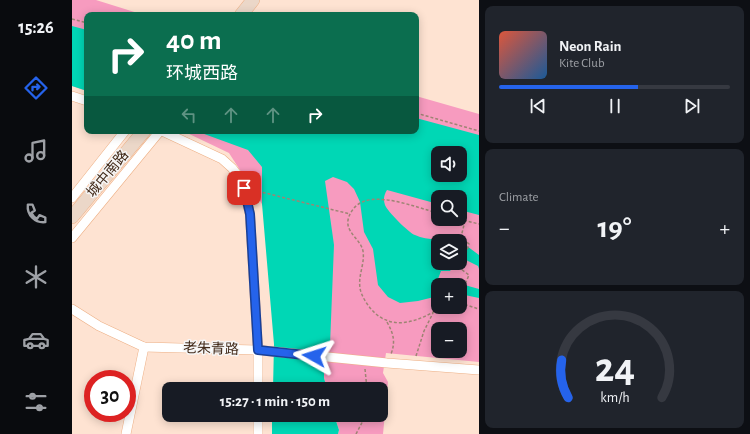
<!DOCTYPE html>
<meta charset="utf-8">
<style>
:root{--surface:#171b24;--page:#20242c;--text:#f1f3f6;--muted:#9ea1a6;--line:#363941;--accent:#2563eb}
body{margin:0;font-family:"Alegreya Sans","Noto Sans SC",sans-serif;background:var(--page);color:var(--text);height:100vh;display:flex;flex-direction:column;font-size:15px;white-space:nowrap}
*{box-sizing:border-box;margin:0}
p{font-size:13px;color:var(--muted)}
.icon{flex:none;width:22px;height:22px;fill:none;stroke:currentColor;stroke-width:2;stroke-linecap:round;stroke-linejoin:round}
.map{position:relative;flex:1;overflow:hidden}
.sheet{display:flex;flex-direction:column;gap:6px;padding:6px;background:#0d0f14;width:271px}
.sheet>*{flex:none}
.top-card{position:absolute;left:12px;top:12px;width:335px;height:122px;border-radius:8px;box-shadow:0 2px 10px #0003;background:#0b6e4f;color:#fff;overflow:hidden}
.controls{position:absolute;left:359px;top:146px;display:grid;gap:8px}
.controls a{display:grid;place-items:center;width:36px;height:36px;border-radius:8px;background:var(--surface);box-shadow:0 2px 10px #0003;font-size:20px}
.speed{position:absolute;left:12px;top:370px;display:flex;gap:8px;font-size:20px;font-weight:700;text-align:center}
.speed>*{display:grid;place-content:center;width:52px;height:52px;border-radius:50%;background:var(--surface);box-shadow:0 2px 10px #0003;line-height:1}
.speed .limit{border:6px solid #d22;background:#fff;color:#111}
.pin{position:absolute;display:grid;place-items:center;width:34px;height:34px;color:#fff;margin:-17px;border-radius:8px;box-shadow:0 2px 6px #0006}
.me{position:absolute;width:44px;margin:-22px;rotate:276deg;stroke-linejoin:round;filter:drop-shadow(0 0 3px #0008)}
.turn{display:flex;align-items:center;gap:14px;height:84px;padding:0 16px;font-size:18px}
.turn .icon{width:52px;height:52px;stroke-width:2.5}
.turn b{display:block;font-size:28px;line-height:34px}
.lanes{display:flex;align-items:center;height:38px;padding:0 16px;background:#0003;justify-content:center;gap:20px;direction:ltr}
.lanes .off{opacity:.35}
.big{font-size:30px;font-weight:600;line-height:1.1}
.sheet .widget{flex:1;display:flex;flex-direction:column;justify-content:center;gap:6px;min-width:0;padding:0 14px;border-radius:8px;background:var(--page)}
.sheet .dial{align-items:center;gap:0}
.dial svg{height:104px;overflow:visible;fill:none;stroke:var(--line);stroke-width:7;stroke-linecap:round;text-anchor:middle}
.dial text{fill:var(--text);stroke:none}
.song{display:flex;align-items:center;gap:12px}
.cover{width:48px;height:48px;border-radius:6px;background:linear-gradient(135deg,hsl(10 70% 55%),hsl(210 70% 35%))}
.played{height:4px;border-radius:2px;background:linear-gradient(90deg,var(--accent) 60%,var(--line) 60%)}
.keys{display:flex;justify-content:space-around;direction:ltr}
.heat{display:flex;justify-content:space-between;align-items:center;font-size:22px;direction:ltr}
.trip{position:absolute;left:90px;top:382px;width:226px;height:40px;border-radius:8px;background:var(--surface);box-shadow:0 2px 10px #0003;font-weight:600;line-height:40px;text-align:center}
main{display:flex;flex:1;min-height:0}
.tab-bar{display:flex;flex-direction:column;width:72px;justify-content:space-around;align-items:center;background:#090b0e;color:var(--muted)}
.tab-bar .icon{width:28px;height:28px}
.tab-bar .current{color:var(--accent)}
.tab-bar b{font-size:18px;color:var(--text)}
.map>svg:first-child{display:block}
.green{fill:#f79bbf;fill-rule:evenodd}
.water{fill:#00d7b5;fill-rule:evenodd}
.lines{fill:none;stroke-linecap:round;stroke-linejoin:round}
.street-casing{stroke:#edaf84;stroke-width:10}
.secondary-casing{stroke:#edaf84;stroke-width:14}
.path{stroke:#9e8473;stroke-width:1.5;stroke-dasharray:3 2;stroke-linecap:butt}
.street{stroke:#fff;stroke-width:9}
.secondary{stroke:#ebd7c8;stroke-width:13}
.route-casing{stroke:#184099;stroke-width:10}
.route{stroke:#2563eb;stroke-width:7}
.labels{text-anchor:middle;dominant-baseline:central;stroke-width:3;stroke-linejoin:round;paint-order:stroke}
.street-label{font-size:14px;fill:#412918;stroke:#f6f6f6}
</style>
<main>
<nav class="tab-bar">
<b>15:26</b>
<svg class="icon current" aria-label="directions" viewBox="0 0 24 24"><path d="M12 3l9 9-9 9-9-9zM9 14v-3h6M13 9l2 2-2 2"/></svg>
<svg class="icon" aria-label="music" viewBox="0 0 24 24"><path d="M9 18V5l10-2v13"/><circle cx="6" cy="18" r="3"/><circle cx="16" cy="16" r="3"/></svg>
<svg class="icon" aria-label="phone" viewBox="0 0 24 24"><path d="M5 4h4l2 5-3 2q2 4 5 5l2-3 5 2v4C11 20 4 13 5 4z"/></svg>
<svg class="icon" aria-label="climate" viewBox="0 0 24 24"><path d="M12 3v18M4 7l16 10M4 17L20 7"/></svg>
<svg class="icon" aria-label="car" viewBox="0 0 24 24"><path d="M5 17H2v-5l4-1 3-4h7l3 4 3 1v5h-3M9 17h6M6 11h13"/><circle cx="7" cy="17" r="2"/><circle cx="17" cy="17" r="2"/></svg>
<svg class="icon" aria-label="filters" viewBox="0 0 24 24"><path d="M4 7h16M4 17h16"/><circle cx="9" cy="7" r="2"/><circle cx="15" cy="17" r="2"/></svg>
</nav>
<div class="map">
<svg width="407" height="434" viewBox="0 0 407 434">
<rect width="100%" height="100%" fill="#fee3d2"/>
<g class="green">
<path d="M0,0H24L72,15H15V91L0,86Z"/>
<path d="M344,96L407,114V362L314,353L311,373L316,382L311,434H266L267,430L262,415H309V389H255L252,378V350L258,345L190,204L157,153L111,131H344ZM366,153H388V175H366ZM366,197H388V219H366ZM366,241H388V263H366ZM366,285H388V307H366ZM366,329H388V351H366Z"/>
</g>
<g class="water">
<path d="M0,26L15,30V91L0,86Z"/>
<path d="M344,118L407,135V215L388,210V197H366V204L315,190C312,195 311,199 313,205C315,211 337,233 343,235C356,241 372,239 386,240L387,241H366V263H384L378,271H369L366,279L369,285L389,284L407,289V298L388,294V285H366V296L346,301L328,303L316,297L306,285L301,249L292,232L288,202L282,189L275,182L261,177L253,181L262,245L258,345L252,350V378L255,389H201L202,344L190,204V167L176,150L124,131H344ZM366,153H388V175H366Z"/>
<path d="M388,241L407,255V269L406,266L388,257Z"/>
<path d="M200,415H262L267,430L266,434H200Z"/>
</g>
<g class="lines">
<g class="street-casing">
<g id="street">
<path d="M0,96L15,101"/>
<path d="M90,131L150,159L160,168L167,177L172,188L178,215L186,350V389"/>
<path d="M0,198L53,131"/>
<path d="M0,238L88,131"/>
<path d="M0,309L27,326L72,347L186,350L315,363L407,370"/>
<path d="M54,434L72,347"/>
<path d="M186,434V415"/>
</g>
</g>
<g class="secondary-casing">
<g id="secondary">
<path d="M169,15L181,0"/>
<path d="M0,217L72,131"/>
</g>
</g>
<g class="path">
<path d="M0,19L15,23"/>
<path d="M344,113L407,131"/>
<path d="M181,190L278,214"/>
<path d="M366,213C345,208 299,188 282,208C278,213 275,219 276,225C278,235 289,241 291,251C293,264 286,275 288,288C289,295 294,303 299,309C320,333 347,321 370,307"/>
<path d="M387,219L407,224"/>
<path d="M388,303L407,309"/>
<path d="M390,303L391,289L397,275L389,269L397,244L389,237L393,221"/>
<path d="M315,322C321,333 324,341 319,354"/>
<path d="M344,356L352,331L361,313"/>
<path d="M293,369L295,389"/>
<path d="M284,434L294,415"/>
</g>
<use href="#street" class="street"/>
<use href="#secondary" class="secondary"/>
</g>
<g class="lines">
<g class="route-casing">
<path id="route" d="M172,188L178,214L186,350L242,356"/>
</g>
<use href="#route" class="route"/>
</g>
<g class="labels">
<g class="street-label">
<text transform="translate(36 174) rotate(-50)">城中南路</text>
<text transform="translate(139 349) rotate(2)">老朱青路</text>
</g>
</g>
</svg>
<div class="controls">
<a><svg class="icon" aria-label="sound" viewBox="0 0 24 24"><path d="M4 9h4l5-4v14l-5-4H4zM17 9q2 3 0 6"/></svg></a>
<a><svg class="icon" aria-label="search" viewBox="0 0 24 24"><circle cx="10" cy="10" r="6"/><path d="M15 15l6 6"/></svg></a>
<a><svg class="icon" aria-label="layers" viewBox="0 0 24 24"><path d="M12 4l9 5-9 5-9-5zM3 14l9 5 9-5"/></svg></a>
<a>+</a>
<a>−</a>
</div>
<div class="speed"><div class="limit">30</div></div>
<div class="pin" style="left:172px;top:188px;background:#d93025"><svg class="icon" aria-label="arrive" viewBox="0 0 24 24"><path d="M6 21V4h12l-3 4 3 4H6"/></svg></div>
<svg class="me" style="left:242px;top:356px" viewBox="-20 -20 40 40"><path d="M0-17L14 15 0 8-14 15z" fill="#2563eb" stroke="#fff" stroke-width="4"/></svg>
<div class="trip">15:27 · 1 min · 150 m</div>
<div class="top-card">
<div class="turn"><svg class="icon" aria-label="right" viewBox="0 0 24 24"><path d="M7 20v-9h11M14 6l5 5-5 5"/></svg><div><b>40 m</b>环城西路</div></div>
<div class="lanes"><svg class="icon off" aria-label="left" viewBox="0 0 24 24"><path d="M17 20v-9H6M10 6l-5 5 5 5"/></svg><svg class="icon off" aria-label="ahead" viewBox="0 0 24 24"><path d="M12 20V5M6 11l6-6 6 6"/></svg><svg class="icon off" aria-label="ahead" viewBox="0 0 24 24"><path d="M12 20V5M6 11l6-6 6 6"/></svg><svg class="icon" aria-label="right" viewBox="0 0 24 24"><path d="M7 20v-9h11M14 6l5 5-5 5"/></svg></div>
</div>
</div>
<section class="sheet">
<div class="widget">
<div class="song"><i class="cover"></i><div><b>Neon Rain</b><p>Kite Club</p></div></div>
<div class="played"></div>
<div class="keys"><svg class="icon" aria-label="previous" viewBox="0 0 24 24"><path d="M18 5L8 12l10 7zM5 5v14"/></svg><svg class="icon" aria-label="pause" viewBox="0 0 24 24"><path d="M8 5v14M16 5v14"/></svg><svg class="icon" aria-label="next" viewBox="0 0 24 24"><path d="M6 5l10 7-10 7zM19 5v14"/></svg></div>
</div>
<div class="widget"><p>Climate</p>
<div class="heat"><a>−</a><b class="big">19°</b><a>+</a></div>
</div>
<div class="widget dial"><svg viewBox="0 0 100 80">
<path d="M14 69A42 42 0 1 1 86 69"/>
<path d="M14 69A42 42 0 0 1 9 40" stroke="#2563eb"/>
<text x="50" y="56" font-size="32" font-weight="700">24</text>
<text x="50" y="72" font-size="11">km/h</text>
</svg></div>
</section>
</main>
